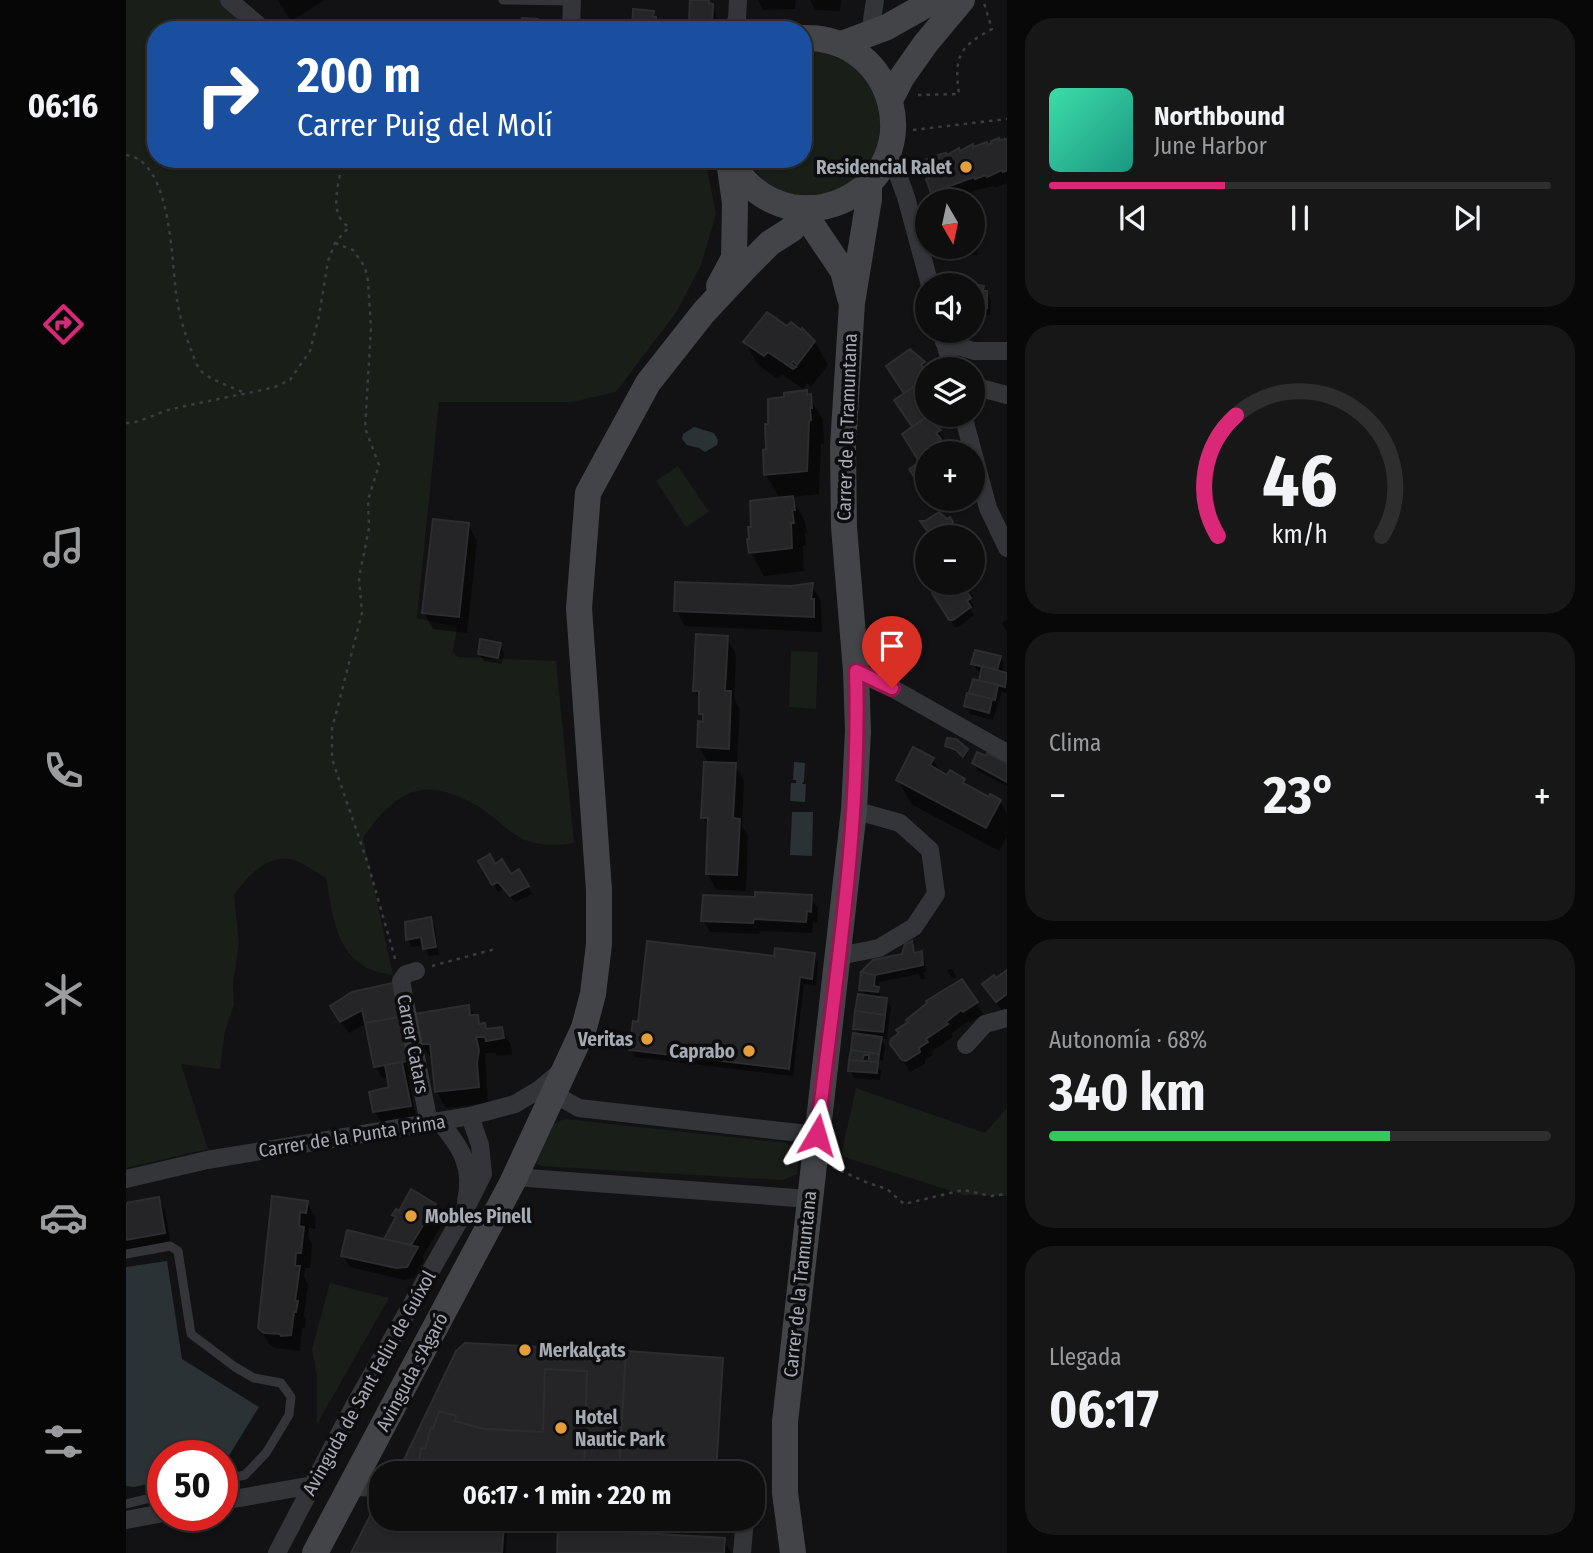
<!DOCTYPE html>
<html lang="es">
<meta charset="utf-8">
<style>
:root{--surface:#0e0e0f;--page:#171718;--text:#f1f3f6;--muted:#9b9c9e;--line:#2e2e2f;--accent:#db2777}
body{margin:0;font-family:"Fira Sans Condensed",sans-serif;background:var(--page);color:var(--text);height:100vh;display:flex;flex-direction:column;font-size:26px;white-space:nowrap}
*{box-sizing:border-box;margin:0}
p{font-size:23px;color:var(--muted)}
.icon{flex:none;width:38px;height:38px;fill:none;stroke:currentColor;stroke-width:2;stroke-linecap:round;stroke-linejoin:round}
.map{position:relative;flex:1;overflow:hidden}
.side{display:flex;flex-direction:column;gap:18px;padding:18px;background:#080808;width:586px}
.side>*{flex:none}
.top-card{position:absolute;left:21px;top:21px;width:665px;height:147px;border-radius:28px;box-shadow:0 2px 5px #0004,0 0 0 2px var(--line);background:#1a4fa0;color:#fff;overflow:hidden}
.needle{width:46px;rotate:171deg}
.buttons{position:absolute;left:789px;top:189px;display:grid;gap:14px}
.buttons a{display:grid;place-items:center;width:70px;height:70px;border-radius:50%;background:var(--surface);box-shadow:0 2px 5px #0004,0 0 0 2px var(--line);font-size:35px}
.speed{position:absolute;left:21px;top:1440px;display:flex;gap:14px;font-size:35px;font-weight:700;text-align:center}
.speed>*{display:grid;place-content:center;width:91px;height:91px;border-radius:50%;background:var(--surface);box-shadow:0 2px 5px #0004,0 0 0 2px var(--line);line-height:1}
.speed .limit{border:10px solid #d22;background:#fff;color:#111}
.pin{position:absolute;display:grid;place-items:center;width:60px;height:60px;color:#fff;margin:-72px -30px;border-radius:50% 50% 50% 0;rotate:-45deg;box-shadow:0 0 7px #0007}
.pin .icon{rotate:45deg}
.me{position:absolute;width:77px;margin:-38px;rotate:7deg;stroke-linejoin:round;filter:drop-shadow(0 0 5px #0008)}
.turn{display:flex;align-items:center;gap:24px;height:147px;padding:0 35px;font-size:32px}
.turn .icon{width:91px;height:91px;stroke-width:2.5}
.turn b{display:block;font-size:49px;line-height:60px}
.big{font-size:52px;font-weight:700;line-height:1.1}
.side .tile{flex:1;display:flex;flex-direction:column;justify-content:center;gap:10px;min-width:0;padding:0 24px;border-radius:28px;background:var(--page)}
.side .dial{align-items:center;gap:0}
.dial svg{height:182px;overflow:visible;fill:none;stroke:var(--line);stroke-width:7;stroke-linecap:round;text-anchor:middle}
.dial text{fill:var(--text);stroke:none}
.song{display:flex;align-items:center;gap:21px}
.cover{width:84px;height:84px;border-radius:10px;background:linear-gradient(135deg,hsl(160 70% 55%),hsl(170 70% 35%))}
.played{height:7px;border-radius:4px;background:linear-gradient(90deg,var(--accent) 35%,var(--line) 35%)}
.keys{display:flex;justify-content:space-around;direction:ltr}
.heat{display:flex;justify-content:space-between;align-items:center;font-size:38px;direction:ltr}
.charge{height:10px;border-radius:5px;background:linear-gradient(90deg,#34c759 68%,var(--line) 0)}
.trip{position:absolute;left:243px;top:1461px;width:396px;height:70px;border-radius:28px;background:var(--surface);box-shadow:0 2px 5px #0004,0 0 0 2px var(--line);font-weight:700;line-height:70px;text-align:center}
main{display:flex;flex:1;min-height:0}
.tab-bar{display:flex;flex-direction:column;width:126px;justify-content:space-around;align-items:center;background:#060606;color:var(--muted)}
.tab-bar .icon{width:49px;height:49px}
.tab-bar .selected{color:var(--accent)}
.tab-bar b{font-size:32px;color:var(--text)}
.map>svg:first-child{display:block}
.green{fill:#191e19}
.water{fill:#2a3236}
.shadow{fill:#0007;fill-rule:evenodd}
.building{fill:#252528;stroke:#2c2d2f;stroke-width:2}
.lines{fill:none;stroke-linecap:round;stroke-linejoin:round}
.path{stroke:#3a3c3f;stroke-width:2.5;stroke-dasharray:3.5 5;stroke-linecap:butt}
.service{stroke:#333538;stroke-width:9}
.minor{stroke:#333538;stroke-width:18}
.secondary{stroke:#424448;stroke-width:26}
.route-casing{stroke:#8e194d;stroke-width:18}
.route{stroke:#db2777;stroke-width:12}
.poi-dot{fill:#e49f3a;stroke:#0d0d0f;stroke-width:2.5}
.labels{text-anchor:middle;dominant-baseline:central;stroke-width:7;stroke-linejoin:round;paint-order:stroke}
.poi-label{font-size:19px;font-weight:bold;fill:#a5aab3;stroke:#0d0d0f;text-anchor:end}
.street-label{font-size:19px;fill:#a5aab3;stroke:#0d0d0f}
</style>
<main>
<nav class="tab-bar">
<b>06:16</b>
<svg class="icon selected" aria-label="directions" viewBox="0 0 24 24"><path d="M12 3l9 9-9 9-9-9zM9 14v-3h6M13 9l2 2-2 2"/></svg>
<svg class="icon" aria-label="music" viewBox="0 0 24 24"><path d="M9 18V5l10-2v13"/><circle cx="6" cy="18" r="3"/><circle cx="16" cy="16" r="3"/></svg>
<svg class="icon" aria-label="phone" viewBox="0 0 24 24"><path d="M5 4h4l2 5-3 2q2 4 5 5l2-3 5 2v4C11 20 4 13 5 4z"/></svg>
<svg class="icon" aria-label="climate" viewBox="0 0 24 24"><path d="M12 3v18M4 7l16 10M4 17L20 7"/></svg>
<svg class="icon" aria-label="car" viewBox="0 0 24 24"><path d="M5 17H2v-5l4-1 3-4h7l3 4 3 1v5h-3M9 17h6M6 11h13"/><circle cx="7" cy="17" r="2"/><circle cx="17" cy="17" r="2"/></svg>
<svg class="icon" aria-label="filters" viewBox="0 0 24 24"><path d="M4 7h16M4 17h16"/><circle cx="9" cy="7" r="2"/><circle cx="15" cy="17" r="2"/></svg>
</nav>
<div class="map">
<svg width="881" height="1553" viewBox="0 0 881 1553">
<rect width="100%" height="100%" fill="#121214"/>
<g class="green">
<path d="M0,0H102L135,30H30V159H579L590,214L575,265L551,311L490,392L446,402H313L291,618L331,627L327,652L332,657L430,661L448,843C431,846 416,846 399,840C383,833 370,818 355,808C299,775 272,788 237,838L267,975C211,968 208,924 200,878C191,873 181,865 171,861C144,851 121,876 108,895L113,944L107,983L108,1005L99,1031L94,1069L55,1064L82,1149L0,1168Z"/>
<path d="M677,50L699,52L734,69L756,108L751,153L724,185L691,197L662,194L639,182L619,159H677Z"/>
<path d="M552,466L583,512L560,527L530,481Z"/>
<path d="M665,651L692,652L690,709L663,707Z"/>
<path d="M730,1088L859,1133L881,1108V1196L838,1195L715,1156Z"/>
<path d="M439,1119L661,1143L673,1153L671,1174L657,1180L415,1166L406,1161L426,1124Z"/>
<path d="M204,1283L263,1298L191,1424V1376L186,1349Z"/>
</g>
<g class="water">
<path d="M568,427L588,433L592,440L591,445L579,452L573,448L561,445L556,439L557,434Z"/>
<path d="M668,762L679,763L678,781L676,784H680L679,802L664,801L665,783H670V780H667Z"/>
<path d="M666,812H687L686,856L664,855Z"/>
<path d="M41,1261L56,1359L133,1407L96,1467V1456H37V1481L8,1487L0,1486V1267Z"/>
</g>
<g class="shadow">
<path d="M152,0H199L165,21Z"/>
<path d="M566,0L582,1L590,13L589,30H568L565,24Z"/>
<path d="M632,0H670L669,9L637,10Z"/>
<path d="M684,0H715L714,11L689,10Z"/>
<path d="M527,13L533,28L508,30Z"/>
<path d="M881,144V183L869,188L868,186L851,190L821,201H812L807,192L808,161L847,149Z"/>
<path d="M847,231L852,254L833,257L828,247H847Z"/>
<path d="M857,287L865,301L864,315L847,312V290Z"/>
<path d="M665,324L686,337L702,365L685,387L681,383L677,389L656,374L652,379L632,365L619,342L662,328Z"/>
<path d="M784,352L798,363L802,370L799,373L802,380L799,383L802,388L796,392L802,415H809L808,416L810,421L805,425L813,431L818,438L814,441L818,448L814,451L816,453H802V497L797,491L796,463L778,435L789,429L775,408L780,395L762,366Z"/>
<path d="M680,392L697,420L698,444H695L693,494L665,497L679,521L681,533H679L680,546H677L678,571L638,576L625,553L624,529L654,499L640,475L639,451Z"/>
<path d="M803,499H814L806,503Z"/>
<path d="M824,519L830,531L828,533L831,537H804Z"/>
<path d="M342,525L351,541L341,633L307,629L298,613Z"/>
<path d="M815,583H837L835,584L843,590L847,597L844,600L848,606L844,609L848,615L832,627H829L808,593L818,588Z"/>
<path d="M686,585L695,601L696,632L559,626L550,610Z"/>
<path d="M881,619V632L876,624Z"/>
<path d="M601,638L610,654L608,699L614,709L611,764H608L618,781L616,826L622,836L620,891L591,890L581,874L583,828L577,818L583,764L573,747L580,724L574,713L575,701L569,691Z"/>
<path d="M374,645L378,652L376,664L358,661L353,654Z"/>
<path d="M874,658L878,665L876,673L881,675V694L876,692L867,720L844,714L840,706L848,681L854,683L856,672L852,671L847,663Z"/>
<path d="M820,746L841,750L842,753L839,759L834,753L822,749Z"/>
<path d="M807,759L815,773L838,780L843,788L863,799L874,801L881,814V837L873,851L785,804L772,780Z"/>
<path d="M848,763L881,767V786L852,771Z"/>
<path d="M355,861L369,866L384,876L393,871L406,894L389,902L378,888L372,892Z"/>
<path d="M685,897L692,909L691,923L687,922L686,933L634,931L633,934L584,932L577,920L631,899Z"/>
<path d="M304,919L309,927L313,955L303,956L298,945L286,947L282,940Z"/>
<path d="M785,943L790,954L795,953L799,961L800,972L797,973L799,978L795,980L793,974L753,982L752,989L756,999H760L765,1007L761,1039H755L759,1046L757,1061L754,1060L751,1065L755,1071L754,1080L728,1078L724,1070L733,1036L729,1028L739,997L735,989L736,973L778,956ZM739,1058L745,1059V1063H737Z"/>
<path d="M688,955L692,962L690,986L678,984L667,1076L509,1057L505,1049L513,1024L649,958Z"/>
<path d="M826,969L830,976L829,978H826L821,970Z"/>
<path d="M881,973V1011L878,1013L865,996L870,981Z"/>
<path d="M266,985L288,1073L282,1074L290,1118L256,1123L247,1109L265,1088L263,1077L256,1078L249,1066L241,1023L223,1033L213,1019Z"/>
<path d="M850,1003L857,1014L844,1023L842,1021L825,1034L827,1037L805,1052L807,1055L799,1060V1064L784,1072L774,1057L803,1004Z"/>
<path d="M343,1007L361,1031L375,1029L385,1045L386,1054L371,1056L369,1053H359L362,1103L320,1108L311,1092L306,1060L293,1040Z"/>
<path d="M148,1198L180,1202L190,1218L189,1229L183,1228L182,1237L186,1244L184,1268H179L178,1277L182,1284L178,1315L180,1319L179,1328H176L174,1351L148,1348L143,1344L133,1328Z"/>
<path d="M32,1199L39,1211L45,1245L0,1252V1205Z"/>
<path d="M309,1205L318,1221L296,1257L298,1260L288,1278L278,1280L224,1267L217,1256L259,1241L271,1220L268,1215Z"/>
<path d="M596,1360L597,1363L591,1474H298L296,1471L278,1469L277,1466Z"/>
<path d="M256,1519L377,1526L381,1533L380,1553H228Z"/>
<path d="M598,1540L605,1553H432Z"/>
</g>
<g class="building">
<path d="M564,0H583V3L587,4L586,26L563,24Z"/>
<path d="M507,9L528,11L527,17H530V21H527V30H506Z"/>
<path d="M396,18L412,19V24H420V30H396Z"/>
<path d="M873,138L874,140L880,139L881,142V171L877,172L876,170L861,177L860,175L849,179L848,177L805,193L800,179L803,178L799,160L807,157L808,159L813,157L812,155L820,153L821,155L833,148L834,151L847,144V147L861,142L862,145L866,143L865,141Z"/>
<path d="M847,284L858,286L857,291H861V308L847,305Z"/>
<path d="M641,312L661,326L665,322L675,330L676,328L689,341L671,365L667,361L665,364L670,367L667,369L642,352L638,356L617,342Z"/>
<path d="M784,349L799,362L795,365L800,371L795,375L799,380L781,393L779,391L777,392L760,366Z"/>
<path d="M792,384L802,392V415H804L789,426L785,425L768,400Z"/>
<path d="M681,390V395L685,394L686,408H684L685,420L683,421L681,471L638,475L637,450L640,449L639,424H642V399L658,397V393Z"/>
<path d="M799,418L815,430L810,433L815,439L811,443L814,447L807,453H802V457L796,461L792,460L776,434Z"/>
<path d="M802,457V495L800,496L783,469Z"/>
<path d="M667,496L669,510H666L668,523H665L666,548L623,553L621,539H623L622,527H625L624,501Z"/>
<path d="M813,512L821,519L824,517L827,522L824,525L829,531L825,535L827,537H802V546L797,540L804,535L794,521H799Z"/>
<path d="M307,519L343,523L333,617L296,613Z"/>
<path d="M549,582L665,586L687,583L685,599H688V617L548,611Z"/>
<path d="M823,583H836L844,589L841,592L845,598L841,601L845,607L827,620H823L806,593Z"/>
<path d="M570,634L602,636L599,691H605L603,749L571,747L572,721L577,722V714H573V691H567Z"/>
<path d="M354,639L375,643L372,658L352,654Z"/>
<path d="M849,650L875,656L871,670L845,664Z"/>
<path d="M856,666L881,673L879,687L853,681Z"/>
<path d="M847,679L872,685L869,700L843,693Z"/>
<path d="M841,693L866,699L863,713L838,706Z"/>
<path d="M821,738L830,739L842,749L837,757L830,750L819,746Z"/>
<path d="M787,747L808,758L804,765L821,775L824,770L839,779L837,783L863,797L864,794L875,800L860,828L770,780Z"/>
<path d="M851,752L860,756L861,753L881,763V782L846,763Z"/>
<path d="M578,762L610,763L607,818L614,819L611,875L580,874L582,818H575Z"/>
<path d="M364,854L369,864L376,859L385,874L393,869L403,886L384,896L372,882L366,885L352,861Z"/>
<path d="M629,892L686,895L685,912L681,911L680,922L628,919L627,923L575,921L577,895L629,897Z"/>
<path d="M305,917L310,947L297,949L295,937L280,940L279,922Z"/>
<path d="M521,941L648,956L649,948L689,953L686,979L674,977L663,1069L503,1050L507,1021L512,1022Z"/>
<path d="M786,941L788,953L796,951L797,965L749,975L735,972L747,960L776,954L779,944Z"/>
<path d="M881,970V994L870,1002L856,984L868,975L870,978Z"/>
<path d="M735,972L749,975L748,986L753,987L752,992L733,990Z"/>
<path d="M836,979L852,1002L837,1012L835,1010L820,1022L822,1024L800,1039L802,1042L793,1048L794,1052L780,1061L776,1060L764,1044L765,1039L773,1033L770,1030L782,1022L780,1020L801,1003L800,1001Z"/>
<path d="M267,983L273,1017L239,1023L236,1010L214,1022L204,1006L226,992Z"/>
<path d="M732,994L761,998L759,1015L729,1011Z"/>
<path d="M343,1005L344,1015H352L353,1024L359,1023L360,1029L376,1027L378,1038L360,1041L359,1037H350L353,1050L351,1063L353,1087L309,1092L304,1044H295L288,1014Z"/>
<path d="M729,1011L759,1015L757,1032L727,1029Z"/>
<path d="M273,1017L282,1061L248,1067L239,1023Z"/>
<path d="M727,1033L756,1037L753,1054L725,1050Z"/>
<path d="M725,1050L753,1054L752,1062H743V1055H738L736,1061L723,1060Z"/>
<path d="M723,1060L752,1062L751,1073L722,1071Z"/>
<path d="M276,1062L285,1106L247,1112L243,1092L263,1087L259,1065Z"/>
<path d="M285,1189L310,1204L285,1245L258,1239L270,1217L266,1215L270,1209L273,1211Z"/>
<path d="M146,1196L182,1201L180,1213L174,1212L173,1226L178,1227L175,1253H170L169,1266H174L169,1301H172L170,1312H168L165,1335L155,1336L154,1334L138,1333L132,1328Z"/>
<path d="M33,1197L39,1233L0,1240V1203Z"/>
<path d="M221,1230L258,1239L292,1247L281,1267L270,1268L215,1256Z"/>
<path d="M339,1343L500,1351L493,1474H340L275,1466L330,1351Z"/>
<path d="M500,1351L597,1358L590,1474H493Z"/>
<path d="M419,1369L461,1371L458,1474H358L292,1468L295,1448L299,1449L305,1428H307L313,1411L330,1416L328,1421L358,1429L417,1432Z"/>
<path d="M244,1516H256V1519L378,1524L376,1553H225Z"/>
<path d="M432,1528L599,1538L598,1553H431Z"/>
</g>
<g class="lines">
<g class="path">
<path d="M792,95L833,94C828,56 833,47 866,29L858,3"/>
<path d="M787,130L881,119"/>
<path d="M0,155C47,161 45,265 51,300C54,317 59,335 66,352C68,358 71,367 75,371C86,381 106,387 119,393"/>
<path d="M209,243L227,250L239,267L242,281L245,328L239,428L253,465L242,500L243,528L233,578L236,613L206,729V759L242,864L270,962"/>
<path d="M0,423C11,424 33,412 46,409C80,401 115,395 149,387L164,380L184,351L193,316L202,261L209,243L223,227C200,213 215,181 216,159"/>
<path d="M306,966L369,949"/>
<path d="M707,1167L742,1183L761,1189L778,1204L837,1190L865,1196L881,1194"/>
</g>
<g class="service">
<path d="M377,0L446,1"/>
<path d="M0,1254L44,1246L52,1251L65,1334L109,1367L128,1378L155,1383L165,1397L163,1415L140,1453L119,1475L96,1480"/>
<path d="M0,1504L37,1495"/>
</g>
<g class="minor">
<path d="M103,0L138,30"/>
<path d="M445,30L446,0"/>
<path d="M606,30L611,19L612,0"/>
<path d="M744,33L749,0"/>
<path d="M763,150L780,197L804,285"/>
<path d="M817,335L826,369"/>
<path d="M818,342L848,351H881"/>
<path d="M847,386L881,395"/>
<path d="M837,415L862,508L881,548"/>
<path d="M730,671L766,688L881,753"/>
<path d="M713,956L753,948L788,927L810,894L804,850L774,823L728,810"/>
<path d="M290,971L280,974L275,981L303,1123"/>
<path d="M840,1045L859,1024L881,1018"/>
<path d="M428,1094L453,1108L691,1135"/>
<path d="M313,1121C334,1146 348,1166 340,1201"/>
<path d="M388,1177L684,1199"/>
<path d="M0,1179L81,1160L344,1116L389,1104L414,1089L433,1073"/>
<path d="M225,1487L256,1488"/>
<path d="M96,1501L187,1485"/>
<path d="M0,1520L37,1513"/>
<path d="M151,1553L228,1406L337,1214L357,1174L354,1145L344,1116"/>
<path d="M616,1553L619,1519"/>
</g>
<g class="secondary">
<path d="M716,44L761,27L809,0"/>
<path d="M764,100L776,77L800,43L836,0"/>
<path d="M604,159C617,184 638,201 665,207C683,210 701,208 718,200C803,160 770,35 677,38"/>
<path d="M683,208L686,225L717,271L724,298"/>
<path d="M593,286L608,258L609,203L603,161"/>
<path d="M189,1553L386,1183L458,1028L467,994L473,944V890L453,608L462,493L522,383L578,312L621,266L644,243L666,229L671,221L674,208"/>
<path d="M667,1553L659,1493V1422L728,810L732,731L730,671L718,527L717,446L726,303L743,199V182"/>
</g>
</g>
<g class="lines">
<g class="route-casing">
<path id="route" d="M691,1135C709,980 735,827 730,671L766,688"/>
</g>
<use href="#route" class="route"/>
</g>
<g class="poi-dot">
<circle cx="840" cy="167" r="7"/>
<circle cx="521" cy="1039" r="7"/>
<circle cx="623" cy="1051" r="7"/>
<circle cx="285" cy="1216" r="7"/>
<circle cx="399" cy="1350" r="7"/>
<circle cx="435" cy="1428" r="7"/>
</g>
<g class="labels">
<g class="poi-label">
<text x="826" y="167">Residencial Ralet</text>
<text x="507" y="1039">Veritas</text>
<text x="609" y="1051">Caprabo</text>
<text x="299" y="1216" text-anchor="start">Mobles Pinell</text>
<text x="413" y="1350" text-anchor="start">Merkalçats</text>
<text x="449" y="1417" text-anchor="start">Hotel<tspan x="449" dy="22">Nautic Park</tspan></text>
</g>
<g class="street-label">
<text transform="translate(721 427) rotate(-88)">Carrer de la Tramuntana</text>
<text transform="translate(287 1044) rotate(79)">Carrer Catars</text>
<text transform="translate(226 1136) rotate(-9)">Carrer de la Punta Prima</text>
<text transform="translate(674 1284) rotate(-84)">Carrer de la Tramuntana</text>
<text transform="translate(286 1372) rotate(-62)">Avinguda s'Agaró</text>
<text transform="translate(243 1383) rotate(-61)">Avinguda de Sant Feliu de Guíxol</text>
</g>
</g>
</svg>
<div class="buttons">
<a><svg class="needle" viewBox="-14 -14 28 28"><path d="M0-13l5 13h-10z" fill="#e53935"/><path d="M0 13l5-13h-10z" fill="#9b9c9e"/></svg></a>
<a><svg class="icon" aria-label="sound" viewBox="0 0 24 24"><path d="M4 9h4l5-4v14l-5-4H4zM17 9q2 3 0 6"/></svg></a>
<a><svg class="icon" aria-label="layers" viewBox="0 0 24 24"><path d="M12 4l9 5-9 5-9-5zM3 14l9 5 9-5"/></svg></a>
<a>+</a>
<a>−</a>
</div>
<div class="speed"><div class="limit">50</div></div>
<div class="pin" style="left:766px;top:688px;background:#d93025"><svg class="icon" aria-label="arrive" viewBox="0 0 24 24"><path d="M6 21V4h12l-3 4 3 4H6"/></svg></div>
<svg class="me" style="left:691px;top:1135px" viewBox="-20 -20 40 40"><path d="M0-17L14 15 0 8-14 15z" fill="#db2777" stroke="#fff" stroke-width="4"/></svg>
<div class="trip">06:17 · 1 min · 220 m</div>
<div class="top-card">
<div class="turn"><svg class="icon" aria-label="right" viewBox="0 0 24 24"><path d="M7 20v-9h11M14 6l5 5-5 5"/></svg><div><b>200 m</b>Carrer Puig del Molí</div></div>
</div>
</div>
<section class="side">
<div class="tile">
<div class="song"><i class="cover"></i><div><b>Northbound</b><p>June Harbor</p></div></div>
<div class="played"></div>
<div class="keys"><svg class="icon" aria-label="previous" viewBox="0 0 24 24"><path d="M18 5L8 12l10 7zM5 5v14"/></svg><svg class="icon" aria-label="pause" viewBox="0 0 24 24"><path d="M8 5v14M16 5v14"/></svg><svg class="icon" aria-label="next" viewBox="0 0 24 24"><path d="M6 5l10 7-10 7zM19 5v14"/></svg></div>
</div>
<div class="tile dial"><svg viewBox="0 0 100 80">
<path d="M14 69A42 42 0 1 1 86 69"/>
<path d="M14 69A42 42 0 0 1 22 16" stroke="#db2777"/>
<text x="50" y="56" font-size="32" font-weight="700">46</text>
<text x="50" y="72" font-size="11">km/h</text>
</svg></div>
<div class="tile"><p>Clima</p>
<div class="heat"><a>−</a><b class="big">23°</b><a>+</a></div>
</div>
<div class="tile"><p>Autonomía · 68%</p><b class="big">340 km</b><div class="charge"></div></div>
<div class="tile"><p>Llegada</p><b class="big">06:17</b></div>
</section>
</main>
